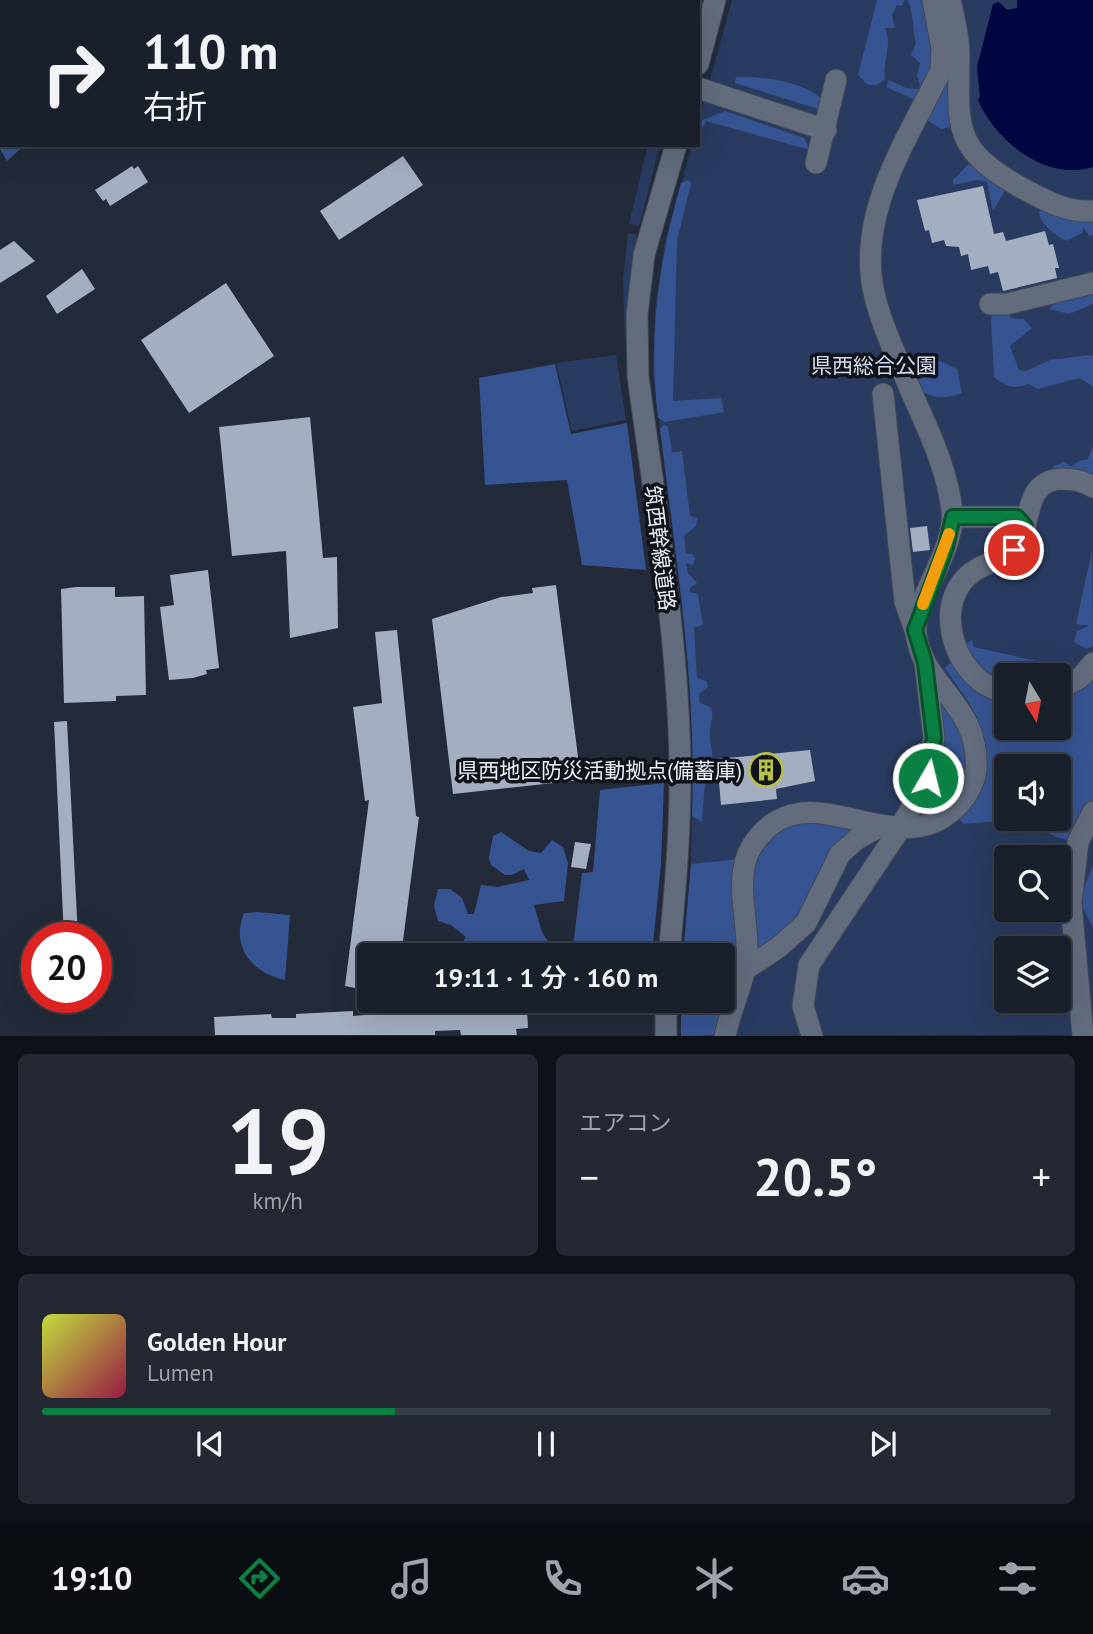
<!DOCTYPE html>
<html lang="ja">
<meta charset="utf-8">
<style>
:root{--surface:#1a202b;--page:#232833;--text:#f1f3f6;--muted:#9fa3a9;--line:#383e47;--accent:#0b8043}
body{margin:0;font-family:"PT Sans","Noto Sans JP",sans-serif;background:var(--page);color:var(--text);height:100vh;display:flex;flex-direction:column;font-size:26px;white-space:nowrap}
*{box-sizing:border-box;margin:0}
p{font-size:23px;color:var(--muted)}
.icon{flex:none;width:38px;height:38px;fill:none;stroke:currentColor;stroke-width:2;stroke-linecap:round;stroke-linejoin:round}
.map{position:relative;height:1036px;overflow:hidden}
.side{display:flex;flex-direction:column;gap:18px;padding:18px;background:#0e1218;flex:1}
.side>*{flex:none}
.banner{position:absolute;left:0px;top:0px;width:700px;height:147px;box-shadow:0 7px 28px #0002,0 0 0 2px var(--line);background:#1a202b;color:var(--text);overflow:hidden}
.needle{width:46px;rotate:170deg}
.fabs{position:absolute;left:994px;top:663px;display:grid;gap:14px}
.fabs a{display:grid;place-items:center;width:77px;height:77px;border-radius:7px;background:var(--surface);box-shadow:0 7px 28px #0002,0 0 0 2px var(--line);font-size:35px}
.speed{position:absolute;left:21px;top:922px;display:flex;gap:14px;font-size:35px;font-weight:700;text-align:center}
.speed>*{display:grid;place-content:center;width:91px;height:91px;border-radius:50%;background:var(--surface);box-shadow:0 7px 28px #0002,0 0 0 2px var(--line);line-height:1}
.speed .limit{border:10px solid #d22;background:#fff;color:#111}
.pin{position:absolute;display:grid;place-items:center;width:60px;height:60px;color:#fff;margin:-30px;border:4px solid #fff;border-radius:50%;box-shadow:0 2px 7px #0007}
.me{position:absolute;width:77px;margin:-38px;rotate:8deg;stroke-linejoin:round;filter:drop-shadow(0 0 5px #0008)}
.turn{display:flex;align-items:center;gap:24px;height:147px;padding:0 28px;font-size:32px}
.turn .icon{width:91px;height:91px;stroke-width:2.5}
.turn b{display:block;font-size:49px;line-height:60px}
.big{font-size:52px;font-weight:600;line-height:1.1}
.side .card{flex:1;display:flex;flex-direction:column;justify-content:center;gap:10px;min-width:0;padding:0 24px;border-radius:10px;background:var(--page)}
.side .dial{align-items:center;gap:0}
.dial b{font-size:91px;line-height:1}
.song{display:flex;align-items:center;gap:21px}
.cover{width:84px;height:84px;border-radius:10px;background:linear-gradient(135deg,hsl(70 70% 55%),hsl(340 70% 35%))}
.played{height:7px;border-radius:4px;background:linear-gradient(90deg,var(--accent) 35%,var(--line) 35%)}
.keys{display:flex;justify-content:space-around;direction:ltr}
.heat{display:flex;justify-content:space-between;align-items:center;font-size:38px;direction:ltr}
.side .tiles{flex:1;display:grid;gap:18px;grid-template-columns:1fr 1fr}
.card:last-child{grid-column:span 2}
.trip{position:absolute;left:357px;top:943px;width:378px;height:70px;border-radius:7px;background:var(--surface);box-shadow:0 7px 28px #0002,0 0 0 2px var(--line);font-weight:600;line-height:70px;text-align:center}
.menu{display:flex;height:112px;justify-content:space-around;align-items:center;background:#0a0d11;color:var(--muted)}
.menu .icon{width:49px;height:49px}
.menu .on{color:var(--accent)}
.menu b{font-size:32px;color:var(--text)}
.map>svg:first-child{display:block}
.green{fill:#293b60;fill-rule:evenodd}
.forest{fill:#375492;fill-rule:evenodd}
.water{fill:#000640}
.building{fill:#a4aec1}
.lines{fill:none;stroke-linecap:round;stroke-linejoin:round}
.minor-casing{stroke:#414854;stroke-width:23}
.minor{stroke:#636c7d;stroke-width:21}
.route-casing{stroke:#07532c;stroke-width:18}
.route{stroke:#0b8043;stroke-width:12}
.slow{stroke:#f59e0b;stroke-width:12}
.labels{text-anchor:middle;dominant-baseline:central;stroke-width:7;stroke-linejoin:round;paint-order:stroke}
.park-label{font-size:21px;fill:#d3ddef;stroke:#10131a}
.street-label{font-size:21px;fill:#eaeff9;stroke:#10131a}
.poi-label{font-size:21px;fill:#eaeff9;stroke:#10131a;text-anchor:end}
</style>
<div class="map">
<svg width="1093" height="1036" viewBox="0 0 1093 1036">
<rect width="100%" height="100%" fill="#232a39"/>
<g class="green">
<path d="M732,0H1093V1035L681,1036V1001H723V956L683,955L690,886L694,767L690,669L653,372L655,309L665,241L692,145H698V122ZM1006,676H1059V728H1006ZM1006,766H1059V819H1006ZM1006,858H1059V910H1006ZM1006,948H1059V1001H1006Z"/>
<path d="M648,145H660L639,226L629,224Z"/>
<path d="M628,233L637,235L630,282L627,342H625L623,280Z"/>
<path d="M616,355L626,420L572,431L556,363Z"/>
</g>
<g class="forest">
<path d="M0,0L25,2H2V145H25L7,161L0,149Z"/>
<path d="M877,0H905L901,6L897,5L892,15L895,28H885C893,45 882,62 885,79L877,85H868L858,75Z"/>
<path d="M908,0H925C935,50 938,53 918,101L886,87L889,80L906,88L918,89L920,86L917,75L920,63L911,55L916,44C912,28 914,15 908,0Z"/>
<path d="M948,68L955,126L941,129L927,120Z"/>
<path d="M736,77C766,77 799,80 822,99L821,110L735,83Z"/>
<path d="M725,111L804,138L810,150L706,121L698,138L700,121Z"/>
<path d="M973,160L1007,187L993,211L987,182L978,180L953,185V180Z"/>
<path d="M688,180L691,183L677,241L673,401L721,398L724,412L665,422L658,418C648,336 659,261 681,183Z"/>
<path d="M1040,208L1093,218V235L1089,236L1083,227L1082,233L1067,241C1054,235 1036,222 1040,208Z"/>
<path d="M1093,288V304L1069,314L1049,309L1064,295Z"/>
<path d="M1005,307L1011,318L1024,319L1032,328L1010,346L1019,370L1026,371L1050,360L1090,355L1093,356V387L1080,378L1037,389L1029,384C1014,389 1006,387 994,377L991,319L994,310Z"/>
<path d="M927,355L957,369L962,393C949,398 937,399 924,393L914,367L917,358Z"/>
<path d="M555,364L571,434L627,423L646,570L582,565L567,480L485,485L479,378Z"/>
<path d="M664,425L668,427L672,452L682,451L690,516L697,518L696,526L684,536L686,554H692L695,558L693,565L686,563L688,573L697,583L690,588V592L698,594L703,625L694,627L697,678L706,681L708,687L699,694L700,703L711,707C714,717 711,721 710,730C708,744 716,752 710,766L706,769L702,822L692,816C697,686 676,558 660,429Z"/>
<path d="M1093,446V483L1055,477L1053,466L1064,462L1072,467L1079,461L1088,459Z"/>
<path d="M1092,551L1093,646L1086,649L1074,642L1077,631L1089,626L1076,624Z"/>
<path d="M972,640L974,647L1059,666L1058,675L1006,676V684C989,677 969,664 966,644Z"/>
<path d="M952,662C964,682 982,701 1006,704V728H1059V701L1093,676V799L1075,840C1053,842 1038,823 1016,821C999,820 981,823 964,824L957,817C964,800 983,768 984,751C986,719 961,693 945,668ZM1006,766H1059V819H1006Z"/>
<path d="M935,697L958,717L969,754L964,781L944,808L913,821Z"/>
<path d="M664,783L661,864L652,955H572L582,873L593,872L600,790Z"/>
<path d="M809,816L853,830L801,922L754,951C751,919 740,858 768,834C778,826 797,822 809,816Z"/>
<path d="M501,832L529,851L541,853L552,840L563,847L568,863L564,901L534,905L542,932L553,949L549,955H455L466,937L451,925L438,921L434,906L438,889H450L462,898L468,914H474L481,885L498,887L529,880L524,869L512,875H505L491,865L489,858L493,836Z"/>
<path d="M740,859L742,944L717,1035L681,1036V1001H723V956L683,955L691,864Z"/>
<path d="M1093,866V928L1079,900Z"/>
<path d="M258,912L290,915L285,980C253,973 230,948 244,913Z"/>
</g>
<path class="water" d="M1017,0H1093V167C1045,182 995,140 978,100L980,97L977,67L993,4L999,2L1007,10L1017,8Z"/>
<g class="building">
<path d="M403,156L423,185L339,240L320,211Z"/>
<path d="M132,166L134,169L138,166L148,182L110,206L106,199L103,201L95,190Z"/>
<path d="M983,186L994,234L1003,232L1006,241L1045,231L1049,245L1053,244L1059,268H1055L1057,278L1003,291L998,272L990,274L988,266L971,270L968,254L961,256L959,247L946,246L944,240L932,243L929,230L925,231L917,200Z"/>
<path d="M14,241L35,261L0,283V250Z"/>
<path d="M82,269L95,289L57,314L46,296Z"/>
<path d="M226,283L274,356L189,413L141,340Z"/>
<path d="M310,417L323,558L337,557L338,628L290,638L286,551L232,556L219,427Z"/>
<path d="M927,526L930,550L913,552L910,528Z"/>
<path d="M208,570L219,668L206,670L207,674L193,678L169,680L160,607L174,605L170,575Z"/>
<path d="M556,585L581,780L453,794L432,619L501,597L533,593L532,588Z"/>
<path d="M76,587H115V597L144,596L146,695L116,696V701L64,703L61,589Z"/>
<path d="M397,630L416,816L419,817L401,956H369V986L361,985L360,989L345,986L369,800L365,801L353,707L382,703L375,632Z"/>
<path d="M67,721L78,937L64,938L54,722Z"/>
<path d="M810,750L815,781L776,789L777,799L721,805L717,759Z"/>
<path d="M575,842L591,844L586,869L571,867Z"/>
<path d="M516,1006L517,1010L527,1009L528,1028L516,1029L517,1035H461L460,1030L435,1031V1035H215L214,1017L271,1014L272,1018H296V1014L353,1011V1016L378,1014V1010L435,1008V1012L460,1011L459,1008Z"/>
</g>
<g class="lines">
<g class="minor-casing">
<g id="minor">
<path d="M950,0C954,17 959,36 959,54C959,126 950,148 1022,188C1046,201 1065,212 1093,211"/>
<path d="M0,15H2"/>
<path d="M698,64L715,0"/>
<path d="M698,88L826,130"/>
<path d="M816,163L836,80"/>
<path d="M990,304H1007L1093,283"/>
<path d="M883,394L905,602L915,630"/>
<path d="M953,517H1017L1025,526"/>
<path d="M1059,689L1081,677L1093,663"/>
<path d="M1006,693C997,690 985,686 978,679C952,656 940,612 962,582C976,563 1004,562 1015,547C1034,525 1021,480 1063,479C1074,479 1083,481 1093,487"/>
<path d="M669,956C675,892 681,827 680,764C678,634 655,505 638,376L637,315L644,255L676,145"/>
<path d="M746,969L779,947L806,923L840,854L857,839L881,826"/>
<path d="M666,1001V1036"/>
<path d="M725,1036C731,1006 747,978 747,947C747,915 734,875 752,846C805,764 891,866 953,810C964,801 975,784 976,769C980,704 922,687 916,633C913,601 956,550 952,511C947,466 926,426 908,384C896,355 881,324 874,293C856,213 908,139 941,70L942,48L933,0"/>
<path d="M812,1036L803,1006L809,965L899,830L928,778L934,738L925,663"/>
<path d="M1083,1036L1071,903L1078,842L1093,812"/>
</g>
</g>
<use href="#minor" class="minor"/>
</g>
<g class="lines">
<g class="route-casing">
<path id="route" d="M928,778L934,738L925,663L915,630L946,547L953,517H1017L1025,526L1014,550"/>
</g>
<use href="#route" class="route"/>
<path class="slow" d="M923,604L949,534"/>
</g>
<defs>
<g id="building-ring" transform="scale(1.75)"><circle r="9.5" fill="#10131a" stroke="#b7c148" stroke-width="1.5"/><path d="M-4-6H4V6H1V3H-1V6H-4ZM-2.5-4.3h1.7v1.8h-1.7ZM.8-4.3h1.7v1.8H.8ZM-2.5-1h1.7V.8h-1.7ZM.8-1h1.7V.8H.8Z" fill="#b7c148"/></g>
</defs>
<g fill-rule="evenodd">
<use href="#building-ring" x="766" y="770"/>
</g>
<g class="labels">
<g class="park-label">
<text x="874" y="365">県西総合公園</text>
</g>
<g class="street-label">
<text transform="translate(660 548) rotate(83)">筑西幹線道路</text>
</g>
<g class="poi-label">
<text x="742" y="770">県西地区防災活動拠点(備蓄庫)</text>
</g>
</g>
</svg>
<div class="fabs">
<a><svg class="needle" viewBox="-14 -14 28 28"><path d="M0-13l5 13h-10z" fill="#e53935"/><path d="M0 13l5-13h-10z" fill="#9fa3a9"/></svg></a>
<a><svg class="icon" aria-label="sound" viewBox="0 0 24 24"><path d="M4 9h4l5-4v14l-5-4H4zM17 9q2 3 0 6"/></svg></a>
<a><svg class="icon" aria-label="search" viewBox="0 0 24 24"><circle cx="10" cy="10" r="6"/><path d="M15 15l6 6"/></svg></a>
<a><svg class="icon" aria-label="layers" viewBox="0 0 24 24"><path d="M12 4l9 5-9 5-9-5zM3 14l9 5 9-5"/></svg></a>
</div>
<div class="speed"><div class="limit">20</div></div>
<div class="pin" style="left:1014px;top:550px;background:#d93025"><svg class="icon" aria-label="arrive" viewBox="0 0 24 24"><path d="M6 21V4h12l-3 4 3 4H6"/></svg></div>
<svg class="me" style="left:928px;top:778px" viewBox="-20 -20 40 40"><circle r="17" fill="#0b8043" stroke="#fff" stroke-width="3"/><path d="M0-11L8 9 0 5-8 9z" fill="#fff"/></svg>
<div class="trip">19:11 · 1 分 · 160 m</div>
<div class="banner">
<div class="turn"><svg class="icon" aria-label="right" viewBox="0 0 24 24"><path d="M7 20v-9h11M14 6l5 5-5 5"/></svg><div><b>110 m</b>右折</div></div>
</div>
</div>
<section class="side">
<div class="tiles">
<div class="card dial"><b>19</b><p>km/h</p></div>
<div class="card"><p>エアコン</p>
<div class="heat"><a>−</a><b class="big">20.5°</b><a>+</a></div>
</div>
<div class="card">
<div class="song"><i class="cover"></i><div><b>Golden Hour</b><p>Lumen</p></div></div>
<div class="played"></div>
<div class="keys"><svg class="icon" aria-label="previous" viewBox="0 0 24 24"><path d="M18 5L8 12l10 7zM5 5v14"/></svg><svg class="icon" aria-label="pause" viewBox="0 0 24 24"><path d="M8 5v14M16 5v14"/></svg><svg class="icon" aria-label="next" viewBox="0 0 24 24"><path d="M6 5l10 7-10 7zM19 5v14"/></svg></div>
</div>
</div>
</section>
<nav class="menu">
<b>19:10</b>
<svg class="icon on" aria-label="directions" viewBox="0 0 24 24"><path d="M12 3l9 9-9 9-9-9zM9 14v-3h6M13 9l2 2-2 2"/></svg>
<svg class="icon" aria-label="music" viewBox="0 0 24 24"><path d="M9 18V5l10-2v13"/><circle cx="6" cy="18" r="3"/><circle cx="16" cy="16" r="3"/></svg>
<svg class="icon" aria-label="phone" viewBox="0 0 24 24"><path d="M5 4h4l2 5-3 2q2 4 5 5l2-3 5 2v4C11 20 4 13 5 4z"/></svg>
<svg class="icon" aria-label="climate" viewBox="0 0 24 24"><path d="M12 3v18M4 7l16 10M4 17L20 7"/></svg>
<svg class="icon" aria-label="car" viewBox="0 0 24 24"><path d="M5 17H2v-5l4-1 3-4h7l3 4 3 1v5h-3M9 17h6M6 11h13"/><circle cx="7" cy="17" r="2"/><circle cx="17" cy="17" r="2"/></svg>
<svg class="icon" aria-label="filters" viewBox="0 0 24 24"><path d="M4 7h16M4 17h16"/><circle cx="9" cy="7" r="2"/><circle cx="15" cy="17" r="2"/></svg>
</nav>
